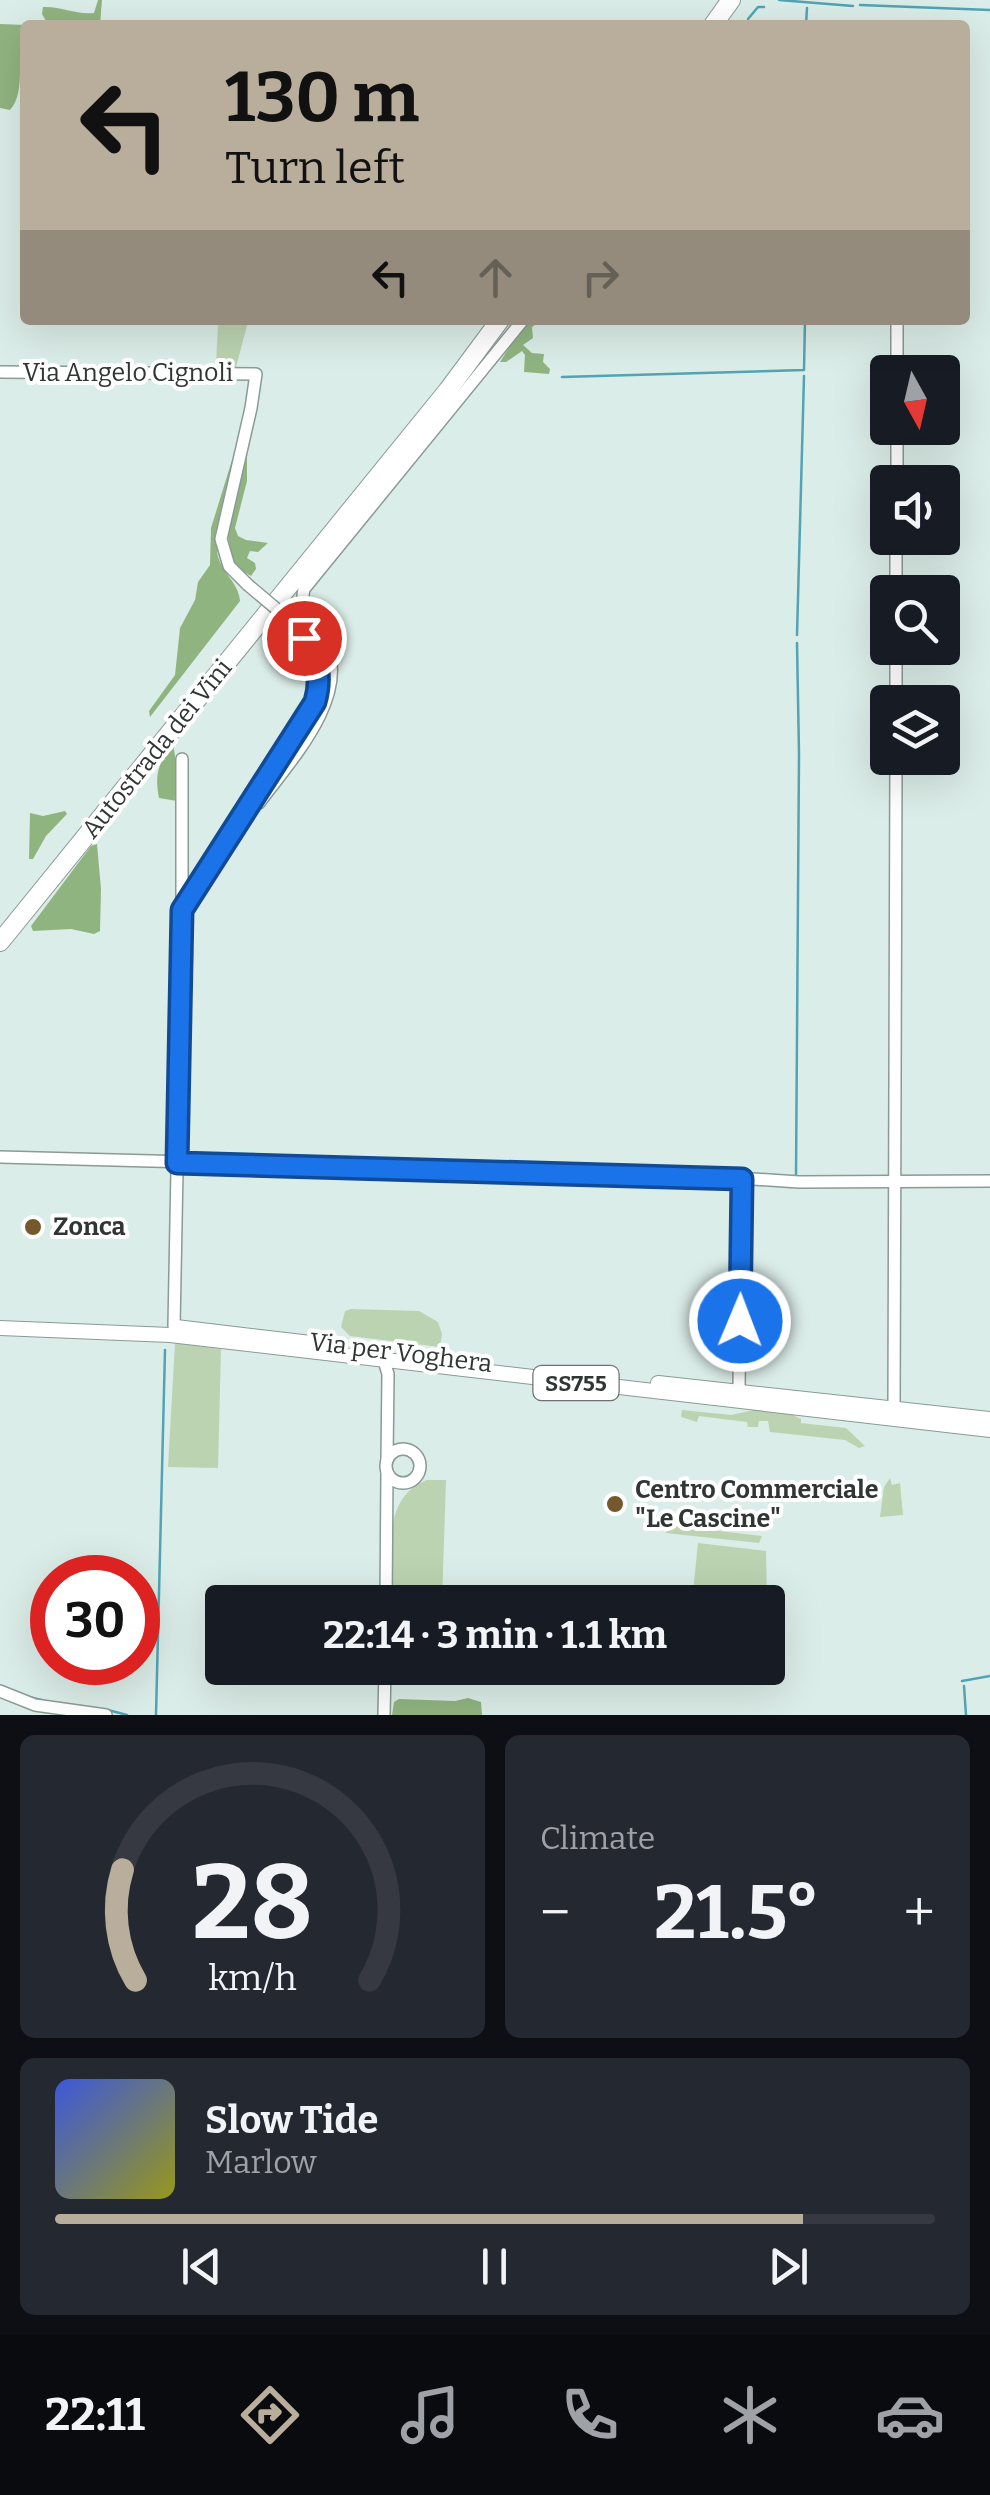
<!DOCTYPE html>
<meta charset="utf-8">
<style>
:root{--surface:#171b24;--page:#242831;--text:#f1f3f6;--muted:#9ea1a6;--line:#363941;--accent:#b9ae9b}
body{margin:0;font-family:Bitter,serif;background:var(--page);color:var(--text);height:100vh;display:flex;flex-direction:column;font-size:38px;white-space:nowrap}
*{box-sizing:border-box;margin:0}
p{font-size:32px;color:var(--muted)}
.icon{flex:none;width:55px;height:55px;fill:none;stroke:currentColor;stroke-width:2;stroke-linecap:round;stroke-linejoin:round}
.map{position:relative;height:1715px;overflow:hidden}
.details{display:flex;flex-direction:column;gap:20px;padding:20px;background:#0d0f14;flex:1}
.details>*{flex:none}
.top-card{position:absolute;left:20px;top:20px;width:950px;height:305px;border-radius:10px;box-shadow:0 10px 40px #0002;background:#b9ae9b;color:#111;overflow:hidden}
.needle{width:65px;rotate:172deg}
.buttons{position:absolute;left:870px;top:355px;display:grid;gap:20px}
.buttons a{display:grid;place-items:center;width:90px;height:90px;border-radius:10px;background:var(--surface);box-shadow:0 10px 40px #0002;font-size:50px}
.speed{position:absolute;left:30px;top:1555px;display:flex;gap:20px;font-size:50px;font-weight:700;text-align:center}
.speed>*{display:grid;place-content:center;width:130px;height:130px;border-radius:50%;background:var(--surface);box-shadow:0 10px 40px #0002;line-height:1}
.speed .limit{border:15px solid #d22;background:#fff;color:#111}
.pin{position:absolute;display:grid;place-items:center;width:85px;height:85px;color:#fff;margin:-42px;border:5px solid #fff;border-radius:50%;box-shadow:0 2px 10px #0007}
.me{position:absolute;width:110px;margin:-55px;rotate:1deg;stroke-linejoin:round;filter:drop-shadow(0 0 8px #0008)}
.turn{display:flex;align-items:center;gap:35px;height:210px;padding:0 40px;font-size:45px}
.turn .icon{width:130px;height:130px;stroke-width:2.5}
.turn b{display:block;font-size:70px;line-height:85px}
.lanes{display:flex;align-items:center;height:95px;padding:0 40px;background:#0003;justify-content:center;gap:50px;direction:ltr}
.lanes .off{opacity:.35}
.big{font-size:75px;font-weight:700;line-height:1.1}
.details .widget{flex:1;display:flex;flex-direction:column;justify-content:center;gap:15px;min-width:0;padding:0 35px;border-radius:15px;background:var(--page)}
.details .dial{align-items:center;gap:0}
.dial svg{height:260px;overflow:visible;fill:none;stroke:var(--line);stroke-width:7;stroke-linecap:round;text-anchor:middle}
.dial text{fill:var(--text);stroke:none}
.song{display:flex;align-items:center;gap:30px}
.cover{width:120px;height:120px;border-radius:15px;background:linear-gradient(135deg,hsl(230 70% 55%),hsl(60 70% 35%))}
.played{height:10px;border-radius:5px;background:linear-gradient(90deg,var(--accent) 85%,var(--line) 85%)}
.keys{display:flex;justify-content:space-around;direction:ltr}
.heat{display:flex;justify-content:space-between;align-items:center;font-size:55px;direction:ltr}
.details .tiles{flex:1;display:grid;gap:20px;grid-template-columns:1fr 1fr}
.widget:last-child{grid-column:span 2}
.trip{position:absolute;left:205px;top:1585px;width:580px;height:100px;border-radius:10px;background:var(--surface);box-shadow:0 10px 40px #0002;font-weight:700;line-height:100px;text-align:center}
.tabs{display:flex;height:160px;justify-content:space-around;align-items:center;background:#090b0e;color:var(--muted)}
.tabs .icon{width:70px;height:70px}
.tabs .on{color:var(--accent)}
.tabs b{font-size:45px;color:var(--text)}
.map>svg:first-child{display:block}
.green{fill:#bbd3b1}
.forest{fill:#90b480}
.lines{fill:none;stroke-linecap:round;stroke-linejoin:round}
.stream{stroke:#53a3b4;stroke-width:2.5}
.minor-casing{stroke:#8a9a95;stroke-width:14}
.major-casing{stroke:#8a9a95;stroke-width:16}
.highway-casing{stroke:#8a9a95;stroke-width:20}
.minor{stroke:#fff;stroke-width:11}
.major{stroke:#fff;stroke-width:14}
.highway{stroke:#fff;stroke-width:18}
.minor-bridge-casing{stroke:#8a9a95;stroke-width:14;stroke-linecap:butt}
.minor-bridge{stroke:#fff;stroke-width:11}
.route-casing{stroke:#114b97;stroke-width:25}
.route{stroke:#1a73e8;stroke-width:18}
.poi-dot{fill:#75592c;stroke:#fff;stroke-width:4}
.labels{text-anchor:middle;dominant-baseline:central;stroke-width:8;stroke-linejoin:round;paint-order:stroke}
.shield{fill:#fff;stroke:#6d7271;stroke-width:2.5}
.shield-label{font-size:22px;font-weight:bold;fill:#2f3634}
.street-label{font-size:25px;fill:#2f3634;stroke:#fff}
.poi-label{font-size:25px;font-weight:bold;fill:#2f3634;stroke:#fff;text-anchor:start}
</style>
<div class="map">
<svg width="990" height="1715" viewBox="0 0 990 1715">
<rect width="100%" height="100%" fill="#dbede8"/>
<g class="green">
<path d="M225,320L248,322L236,367L219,366L216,363L218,325H225Z"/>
<path d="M351,1309L419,1311L438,1322L442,1334L440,1347L350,1336L341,1327L345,1311Z"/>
<path d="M175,1343L221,1349L218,1468L168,1467Z"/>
<path d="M758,1409L787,1412L801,1419V1423L846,1428L865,1446L859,1448L845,1440L770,1432L768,1421H759L758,1427H748L747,1422L699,1416L697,1422L681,1417L682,1410L731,1415Z"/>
<path d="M890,1478L892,1485L900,1483L903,1515L880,1517L884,1487Z"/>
<path d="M427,1480H446L442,1602H392C392,1561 379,1498 427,1480Z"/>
<path d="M676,1526L762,1536L759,1543L665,1533Z"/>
<path d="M698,1543L766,1551L767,1602H692Z"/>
</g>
<g class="forest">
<path d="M98,0H102L100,25H92L93,23L86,20L81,25L46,21L42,14L43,7C61,6 76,15 94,13Z"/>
<path d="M0,24L26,25L25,40L21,43L25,54V72L20,63C20,78 21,98 10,110L0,108Z"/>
<path d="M531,320H542L532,327L533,338L523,345L532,353L544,354L543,362L550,369L549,374L524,372L525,355L522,351L506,362H500L522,327Z"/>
<path d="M247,453V481L235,528L238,536L246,540L268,543L258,552L250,551L247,558L255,563L256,569L251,576L233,565L227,530Z"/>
<path d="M233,457C231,489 214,516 217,551C219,571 239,582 240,601L150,717L149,711L175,675L180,628L195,600L198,582L210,565L211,528Z"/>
<path d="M173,743L178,776L177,801L159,798C154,773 159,763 173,743Z"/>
<path d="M65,811L67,814L46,836L33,859H29L30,813L43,816Z"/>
<path d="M97,844L101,889L100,931L94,934L71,929L33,931L31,926L91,846Z"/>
<path d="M468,1698L481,1702L482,1715H392L394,1702L399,1699L455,1701Z"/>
</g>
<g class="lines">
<g class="stream">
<path d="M779,0L853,6"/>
<path d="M860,5L990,10"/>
<path d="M748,19L758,7H764"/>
<path d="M806,25L807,8"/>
<path d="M562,377L804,370L805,320"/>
<path d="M797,635L804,376"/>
<path d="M796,1177L799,754L797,643"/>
<path d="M962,1681L990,1676"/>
<path d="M964,1686L966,1715"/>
<path d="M29,1697L45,1701"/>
<path d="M108,1710L127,1715"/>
<path d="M156,1715L165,1350"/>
</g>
<g class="minor-casing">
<g id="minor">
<path d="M897,320V372"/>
<path d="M0,372L256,374L251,408L221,539L229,566L248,585"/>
<path d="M897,482V428"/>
<path d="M896,592V538"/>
<path d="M896,702V648"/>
<path d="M182,759V909"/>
<path d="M259,803C289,762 350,698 326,645C317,623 298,615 304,589L523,320"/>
<path d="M0,1157L709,1176L799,1182L990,1181"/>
<path d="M174,1326L182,910L315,702C324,668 312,648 292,622"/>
<path d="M384,1361L388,1374L387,1460"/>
<path d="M739,1392L741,1179"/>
<path d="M894,1408L896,758"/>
<circle cx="403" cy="1466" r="17"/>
<path d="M386,1602L387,1472"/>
<path d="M0,1691L35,1705L106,1715"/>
<path d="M384,1715L385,1668"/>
</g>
</g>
<g class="major-casing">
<g id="major">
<path d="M176,1327L328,1345"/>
<path d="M0,1328L170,1335L990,1430"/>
<path d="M658,1383L990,1419"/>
</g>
</g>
<g class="highway-casing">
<g id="highway">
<path d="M713,25L731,0"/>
<path d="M0,942L448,390L500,320"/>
</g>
</g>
<use href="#minor" class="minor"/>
<use href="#major" class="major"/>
<use href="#highway" class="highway"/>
<g class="minor-bridge-casing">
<path id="minor-bridge" d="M248,585L292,622"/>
</g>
<use href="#minor-bridge" class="minor-bridge"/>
</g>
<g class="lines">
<g class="route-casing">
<path id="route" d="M304,638C318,659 322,677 315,702L182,910L177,1163L742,1179L740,1321"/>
</g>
<use href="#route" class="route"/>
</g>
<g class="poi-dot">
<circle cx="33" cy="1227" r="10"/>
<circle cx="615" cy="1504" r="10"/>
</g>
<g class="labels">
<rect class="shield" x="533.5" y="1366" width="85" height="34" rx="8"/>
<g class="shield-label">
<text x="576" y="1383">SS755</text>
</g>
<g class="street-label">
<text x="128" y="373">Via Angelo Cignoli</text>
<text transform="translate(157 749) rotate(-51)">Autostrada dei Vini</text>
<text transform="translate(401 1353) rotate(7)">Via per Voghera</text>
</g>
<g class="poi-label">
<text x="53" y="1227">Zonca</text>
<text x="635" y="1490">Centro Commerciale<tspan x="635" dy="29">"Le Cascine"</tspan></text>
</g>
</g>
</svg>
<div class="buttons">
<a><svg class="needle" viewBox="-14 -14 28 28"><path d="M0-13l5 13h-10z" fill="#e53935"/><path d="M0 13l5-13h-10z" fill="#9ea1a6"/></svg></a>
<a><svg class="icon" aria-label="sound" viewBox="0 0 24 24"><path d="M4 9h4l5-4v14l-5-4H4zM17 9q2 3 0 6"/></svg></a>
<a><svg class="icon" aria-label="search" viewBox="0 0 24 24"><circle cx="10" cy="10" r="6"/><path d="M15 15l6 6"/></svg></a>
<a><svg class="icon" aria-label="layers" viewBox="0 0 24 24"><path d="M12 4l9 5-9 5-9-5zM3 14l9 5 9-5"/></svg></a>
</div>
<div class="speed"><div class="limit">30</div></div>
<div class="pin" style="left:304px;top:638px;background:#d93025"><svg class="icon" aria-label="arrive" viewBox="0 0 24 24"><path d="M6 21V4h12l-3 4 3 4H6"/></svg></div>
<svg class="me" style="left:740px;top:1321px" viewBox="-20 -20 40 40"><circle r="17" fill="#1a73e8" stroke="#fff" stroke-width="3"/><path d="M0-11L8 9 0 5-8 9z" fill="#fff"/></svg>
<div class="trip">22:14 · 3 min · 1.1 km</div>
<div class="top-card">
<div class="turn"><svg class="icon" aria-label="left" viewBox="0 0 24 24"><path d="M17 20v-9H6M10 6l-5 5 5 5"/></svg><div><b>130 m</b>Turn left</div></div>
<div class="lanes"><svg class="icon" aria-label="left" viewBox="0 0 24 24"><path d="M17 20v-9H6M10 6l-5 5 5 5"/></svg><svg class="icon off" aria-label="ahead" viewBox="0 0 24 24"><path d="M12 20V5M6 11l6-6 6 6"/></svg><svg class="icon off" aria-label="right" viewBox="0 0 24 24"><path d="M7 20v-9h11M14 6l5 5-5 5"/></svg></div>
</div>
</div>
<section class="details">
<div class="tiles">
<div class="widget dial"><svg viewBox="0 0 100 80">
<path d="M14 69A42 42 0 1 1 86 69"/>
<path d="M14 69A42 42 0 0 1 10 35" stroke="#b9ae9b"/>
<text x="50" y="56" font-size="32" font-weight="700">28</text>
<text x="50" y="72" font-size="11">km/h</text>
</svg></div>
<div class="widget"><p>Climate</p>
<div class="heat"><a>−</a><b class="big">21.5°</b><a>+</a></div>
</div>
<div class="widget">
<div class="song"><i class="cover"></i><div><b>Slow Tide</b><p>Marlow</p></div></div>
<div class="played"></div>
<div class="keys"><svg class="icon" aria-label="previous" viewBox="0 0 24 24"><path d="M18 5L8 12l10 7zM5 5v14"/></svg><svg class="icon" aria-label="pause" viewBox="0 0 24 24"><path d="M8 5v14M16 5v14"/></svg><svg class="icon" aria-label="next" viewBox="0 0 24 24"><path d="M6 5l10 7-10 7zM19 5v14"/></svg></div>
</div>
</div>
</section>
<nav class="tabs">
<b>22:11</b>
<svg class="icon on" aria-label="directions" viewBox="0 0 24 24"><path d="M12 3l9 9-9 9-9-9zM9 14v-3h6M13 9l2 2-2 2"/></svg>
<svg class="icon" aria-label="music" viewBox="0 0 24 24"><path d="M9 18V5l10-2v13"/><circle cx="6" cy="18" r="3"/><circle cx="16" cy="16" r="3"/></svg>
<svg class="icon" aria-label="phone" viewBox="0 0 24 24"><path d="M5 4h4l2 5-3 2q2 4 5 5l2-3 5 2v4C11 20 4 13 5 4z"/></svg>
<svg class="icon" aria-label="climate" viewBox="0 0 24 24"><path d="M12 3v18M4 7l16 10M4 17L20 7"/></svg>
<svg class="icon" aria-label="car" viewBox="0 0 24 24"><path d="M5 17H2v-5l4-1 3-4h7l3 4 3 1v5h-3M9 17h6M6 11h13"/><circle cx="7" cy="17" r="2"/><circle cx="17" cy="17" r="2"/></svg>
</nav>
